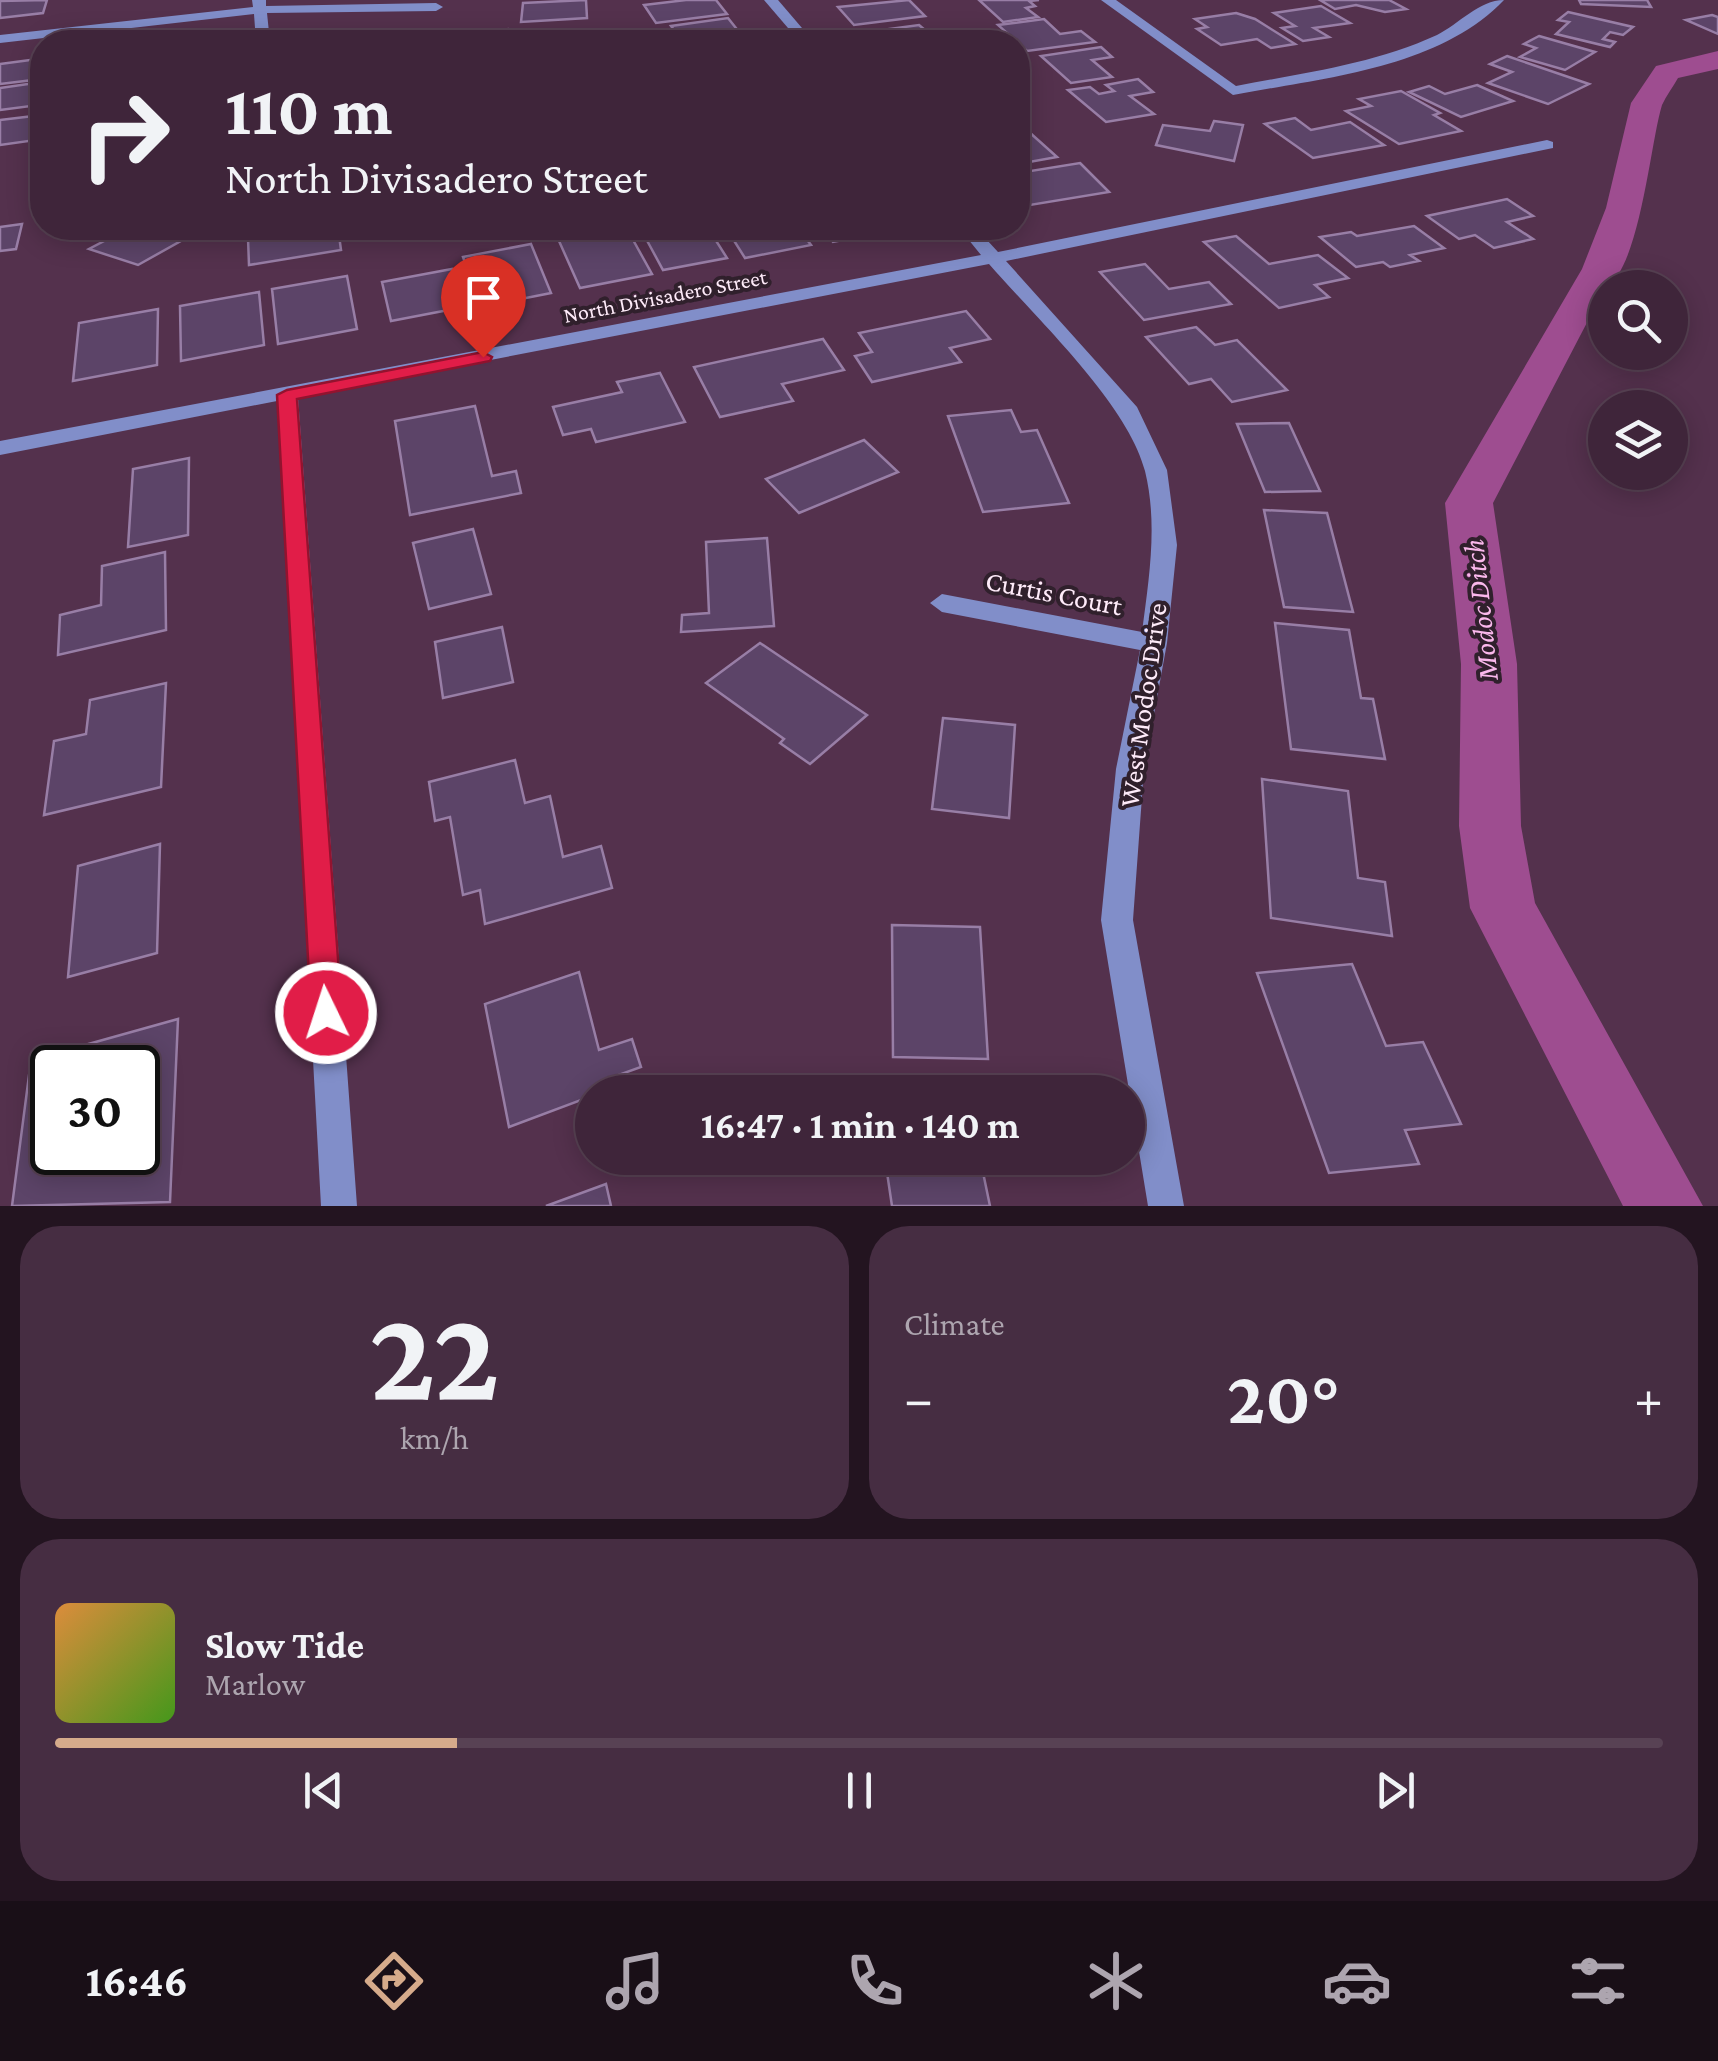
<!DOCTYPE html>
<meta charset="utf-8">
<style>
:root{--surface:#3f253a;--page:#462d42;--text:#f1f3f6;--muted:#ada5af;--line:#584254;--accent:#d6ab8b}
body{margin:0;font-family:"Crimson Pro",serif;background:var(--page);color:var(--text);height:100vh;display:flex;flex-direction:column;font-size:38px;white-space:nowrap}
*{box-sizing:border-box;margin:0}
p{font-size:32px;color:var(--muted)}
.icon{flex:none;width:55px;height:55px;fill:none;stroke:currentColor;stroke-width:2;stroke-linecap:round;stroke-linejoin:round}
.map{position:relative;height:1206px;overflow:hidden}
.details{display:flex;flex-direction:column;gap:20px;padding:20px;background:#231420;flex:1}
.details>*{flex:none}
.top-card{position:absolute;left:30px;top:30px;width:1000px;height:210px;border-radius:40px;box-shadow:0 5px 25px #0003,0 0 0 2px var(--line);background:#3f253a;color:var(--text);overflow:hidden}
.fabs{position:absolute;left:1588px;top:270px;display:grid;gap:20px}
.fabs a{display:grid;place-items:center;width:100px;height:100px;border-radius:50%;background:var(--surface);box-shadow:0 5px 25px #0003,0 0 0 2px var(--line);font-size:50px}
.speed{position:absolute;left:30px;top:1045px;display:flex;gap:20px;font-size:50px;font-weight:700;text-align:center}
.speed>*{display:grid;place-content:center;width:130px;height:130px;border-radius:50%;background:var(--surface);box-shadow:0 5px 25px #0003,0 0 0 2px var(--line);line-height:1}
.speed .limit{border:5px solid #111;border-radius:15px;background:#fff;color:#111}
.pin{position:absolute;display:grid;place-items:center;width:85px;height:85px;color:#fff;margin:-102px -42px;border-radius:50% 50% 50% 0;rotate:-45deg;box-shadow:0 0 10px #0007}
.pin .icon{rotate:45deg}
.me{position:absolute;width:110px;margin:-55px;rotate:356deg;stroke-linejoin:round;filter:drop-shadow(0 0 8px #0008)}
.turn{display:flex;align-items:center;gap:35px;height:210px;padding:0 30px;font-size:45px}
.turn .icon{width:130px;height:130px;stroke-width:2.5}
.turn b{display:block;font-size:70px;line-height:85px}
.big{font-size:75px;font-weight:700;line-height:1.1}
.details .widget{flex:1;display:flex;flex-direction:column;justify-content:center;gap:15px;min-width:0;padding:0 35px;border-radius:40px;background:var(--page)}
.details .dial{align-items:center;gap:0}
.dial b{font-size:130px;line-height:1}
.song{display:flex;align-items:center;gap:30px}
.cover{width:120px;height:120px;border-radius:15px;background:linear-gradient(135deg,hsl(30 70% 55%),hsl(100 70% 35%))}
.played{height:10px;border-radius:5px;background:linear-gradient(90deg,var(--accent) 25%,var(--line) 25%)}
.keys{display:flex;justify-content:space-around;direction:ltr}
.heat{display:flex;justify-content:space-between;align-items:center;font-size:55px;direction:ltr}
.details .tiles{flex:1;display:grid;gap:20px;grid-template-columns:1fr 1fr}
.widget:last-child{grid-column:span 2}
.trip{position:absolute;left:575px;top:1075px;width:570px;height:100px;border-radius:50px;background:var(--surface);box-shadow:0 5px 25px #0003,0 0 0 2px var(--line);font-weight:700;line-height:100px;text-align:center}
.menu{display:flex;height:160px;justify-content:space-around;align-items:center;background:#190f17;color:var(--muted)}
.menu .icon{width:70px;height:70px}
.menu .active{color:var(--accent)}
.menu b{font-size:45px;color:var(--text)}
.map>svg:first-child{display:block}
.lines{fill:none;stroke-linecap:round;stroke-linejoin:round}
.canal{fill:#9e4d90;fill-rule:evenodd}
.building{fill:#5c4468;stroke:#987ea6;stroke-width:2.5;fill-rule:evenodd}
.minor{fill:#818ec9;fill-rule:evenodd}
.route{fill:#e11d48;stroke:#92132f;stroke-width:2.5}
.labels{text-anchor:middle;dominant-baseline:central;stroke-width:8;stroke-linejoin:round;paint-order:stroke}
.far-street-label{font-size:22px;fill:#feebf9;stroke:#30202c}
.street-label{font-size:28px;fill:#feebf9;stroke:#30202c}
.water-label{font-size:30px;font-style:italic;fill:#fab8ec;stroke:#30202c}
</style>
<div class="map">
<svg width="1718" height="1206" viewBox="0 0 1718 1206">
<rect width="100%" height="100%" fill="#54314d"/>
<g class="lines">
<path class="canal" d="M1718,51V69L1678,78C1673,87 1666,96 1662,105C1650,144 1640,269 1605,288L1493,503L1517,664L1521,826L1535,903L1703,1206H1623L1470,908L1459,826L1461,664L1445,503L1582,269L1606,208L1631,103L1656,66Z"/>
</g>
<g class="building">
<path d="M47,0L43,13L0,18V1Z"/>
<path d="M586,0L587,18L521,22L523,3Z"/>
<path d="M686,0H716L727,14L656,23L644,5Z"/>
<path d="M909,0L925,16L854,25L838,7Z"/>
<path d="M979,0H1039L1029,1L1035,6L1026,8L1038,17L1003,22Z"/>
<path d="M1320,0H1389L1406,9L1385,12L1356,5L1335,9Z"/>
<path d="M1579,0H1647L1651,7L1581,4Z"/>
<path d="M1321,6L1350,23L1314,28L1329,37L1303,41L1282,28L1295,26L1274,13Z"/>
<path d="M1568,12L1633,27L1623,35L1610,32L1603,39L1615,42L1610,47L1556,34L1569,22L1558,20Z"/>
<path d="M1236,13L1255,19L1295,44L1271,48L1257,39L1221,45L1197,29L1207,27L1195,19Z"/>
<path d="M1712,15L1718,17V34L1686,20Z"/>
<path d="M728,18L743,37L683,42L671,26Z"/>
<path d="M1044,19L1060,34L1081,31L1095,42L1027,51L998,25Z"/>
<path d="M919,25L939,42H869L860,33Z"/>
<path d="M508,29L523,42L460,39Z"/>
<path d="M1539,36L1595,52L1565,70L1520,57L1536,48L1524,44Z"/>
<path d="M1101,47L1112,57L1092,60L1112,77L1071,83L1041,56Z"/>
<path d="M1507,56L1589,84L1548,104L1488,83L1512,72L1490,64Z"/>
<path d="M38,59L33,80L0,84V64Z"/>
<path d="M1138,79L1153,92L1130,96L1154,114L1106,122L1068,90L1090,87L1099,94L1114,91L1106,85Z"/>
<path d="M42,82L39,105L0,110V88Z"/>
<path d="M1477,85L1513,101L1461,117L1409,92L1429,86L1445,94Z"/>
<path d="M1401,91L1440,113L1434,115L1461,131L1399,144L1346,111L1371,106L1359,99Z"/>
<path d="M42,115L36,140L0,145V120Z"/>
<path d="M1295,118L1311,130L1350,122L1384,145L1313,158L1265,124Z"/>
<path d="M1214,121L1243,125L1234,161L1156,145L1163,125L1210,131Z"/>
<path d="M1028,131L1057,157L1018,164V133Z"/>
<path d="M1080,163L1109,192L1024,206L1018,198V173Z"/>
<path d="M1507,199L1533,216L1507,222L1533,239L1494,248L1475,235L1459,239L1427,216Z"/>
<path d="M22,224L16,249L0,251V227Z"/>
<path d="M1414,226L1444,248L1410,255L1419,261L1390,267L1383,262L1356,267L1320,237L1351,232L1357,236Z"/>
<path d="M129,228H204L138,265L89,249Z"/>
<path d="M265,228H338L341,250L249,265L248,238L266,235Z"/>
<path d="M367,228H438L369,238Z"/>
<path d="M684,228H708L727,258L663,270L644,235Z"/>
<path d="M726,228H798L811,245L745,258Z"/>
<path d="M822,228H894L896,230L833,242Z"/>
<path d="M627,229L652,274L580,288L559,241Z"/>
<path d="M1236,236L1269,264L1318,255L1348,278L1315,285L1329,297L1279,308L1204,242Z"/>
<path d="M531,244L551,293L480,307L463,257Z"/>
<path d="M1145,264L1169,289L1209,282L1231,304L1144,320L1100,272Z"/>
<path d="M452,269L464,307L391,321L382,282Z"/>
<path d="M347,276L357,329L278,344L272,289Z"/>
<path d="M259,292L264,345L181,361L180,306Z"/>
<path d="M158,309L157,365L73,381L79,323Z"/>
<path d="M966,311L990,339L950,348L961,362L872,382L855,356L872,352L859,333Z"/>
<path d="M1196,327L1215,345L1237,340L1287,390L1232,402L1211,379L1189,384L1146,337Z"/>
<path d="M823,339L844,370L782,384L793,401L720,417L694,367Z"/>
<path d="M660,373L685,422L596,442L591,429L563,435L553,407L622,392L617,382Z"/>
<path d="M475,406L492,476L516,471L521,493L410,515L395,421Z"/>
<path d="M1011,410L1021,432L1037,430L1069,503L983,512L948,416Z"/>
<path d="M1289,423L1320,491L1265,492L1237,424Z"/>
<path d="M864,440L898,472L799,513L766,479Z"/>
<path d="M189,458L188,535L128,547L133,469Z"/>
<path d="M1264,510L1327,513L1353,612L1284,607Z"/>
<path d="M473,529L491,594L429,609L413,543Z"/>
<path d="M767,538L774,626L681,632L682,615L709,613L706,542Z"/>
<path d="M165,552L166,630L58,655L60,615L101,605L102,566Z"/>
<path d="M1275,623L1349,630L1361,698L1373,699L1385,759L1291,749Z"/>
<path d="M502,627L513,682L443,698L435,642Z"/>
<path d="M760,643L867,715L810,764L780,743L784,739L706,683Z"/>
<path d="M166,683L161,787L44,815L54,741L86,734L90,700Z"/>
<path d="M943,718L1015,725L1009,818L932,809Z"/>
<path d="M515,760L525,803L550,796L563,857L601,846L612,888L485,924L480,890L463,895L450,817L435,821L429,782Z"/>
<path d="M1262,779L1348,791L1358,878L1385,882L1392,936L1271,918Z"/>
<path d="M160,844L157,953L68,977L78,866Z"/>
<path d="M892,925L980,927L988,1059L893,1057Z"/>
<path d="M1352,964L1386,1046L1423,1042L1461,1124L1405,1130L1419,1164L1329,1173L1257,973Z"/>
<path d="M579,972L599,1050L632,1039L641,1067L610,1078L612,1089L592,1092V1096L509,1127L485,1004Z"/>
<path d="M178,1019L170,1202L12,1206L31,1060ZM52,1068H138V1152H52Z"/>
<path d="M980,1158L990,1206H892L885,1159Z"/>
<path d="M606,1184L611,1206H546Z"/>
</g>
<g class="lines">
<g class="minor">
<path d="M252,0H266V6L436,3L443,7L436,11L267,13L270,42H256L254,14L0,43V35L253,7Z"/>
<path d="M764,0H778L814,42H800Z"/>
<path d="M1101,0H1116L1236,86C1303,73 1374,64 1437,35C1459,24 1479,0 1504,0C1438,69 1322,78 1233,95Z"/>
<path d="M1547,140L1553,142V148L1006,261L1137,407L1167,470L1177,545L1167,643L1144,769L1133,920L1184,1206H1148L1101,920L1116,769L1140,650L942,612L930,603L942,594L1142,632C1149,578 1158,524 1145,471C1128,404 1036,318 989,264L298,397L357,1206H321L277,401L0,455V441L981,255L959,228H976L998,252Z"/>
</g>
</g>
<path class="route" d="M483,352L492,357L490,361L297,399L342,1013L337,1023L326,1027L316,1023L311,1013L277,395L287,390Z"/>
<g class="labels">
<g class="far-street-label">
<text transform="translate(665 296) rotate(-11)">North Divisadero Street</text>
</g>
<g class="street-label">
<text transform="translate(1054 593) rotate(11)">Curtis Court</text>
<text transform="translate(1143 705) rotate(-82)">West Modoc Drive</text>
</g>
<g class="water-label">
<text transform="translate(1480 610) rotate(-96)">Modoc Ditch</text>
</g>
</g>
</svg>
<div class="fabs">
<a><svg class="icon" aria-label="search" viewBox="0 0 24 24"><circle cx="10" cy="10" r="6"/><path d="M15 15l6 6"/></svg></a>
<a><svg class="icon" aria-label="layers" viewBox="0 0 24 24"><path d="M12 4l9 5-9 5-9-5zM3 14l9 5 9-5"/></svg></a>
</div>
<div class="speed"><div class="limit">30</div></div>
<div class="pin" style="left:483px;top:357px;background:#d93025"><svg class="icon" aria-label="arrive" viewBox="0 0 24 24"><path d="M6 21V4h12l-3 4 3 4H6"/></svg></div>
<svg class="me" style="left:326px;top:1013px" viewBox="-20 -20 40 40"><circle r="17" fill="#e11d48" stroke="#fff" stroke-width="3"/><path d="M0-11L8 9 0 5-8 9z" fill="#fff"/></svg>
<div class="trip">16:47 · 1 min · 140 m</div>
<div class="top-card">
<div class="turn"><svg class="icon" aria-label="right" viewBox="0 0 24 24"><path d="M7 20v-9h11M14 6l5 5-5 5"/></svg><div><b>110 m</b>North Divisadero Street</div></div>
</div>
</div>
<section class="details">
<div class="tiles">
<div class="widget dial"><b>22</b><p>km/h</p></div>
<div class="widget"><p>Climate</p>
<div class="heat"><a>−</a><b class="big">20°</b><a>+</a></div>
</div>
<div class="widget">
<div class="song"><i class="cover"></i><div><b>Slow Tide</b><p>Marlow</p></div></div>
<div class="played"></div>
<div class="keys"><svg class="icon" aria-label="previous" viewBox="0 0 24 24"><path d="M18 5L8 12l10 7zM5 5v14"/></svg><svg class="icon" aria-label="pause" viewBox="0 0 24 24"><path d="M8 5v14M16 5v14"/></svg><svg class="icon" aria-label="next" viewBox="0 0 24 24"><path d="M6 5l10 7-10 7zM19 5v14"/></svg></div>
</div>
</div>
</section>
<nav class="menu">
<b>16:46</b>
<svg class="icon active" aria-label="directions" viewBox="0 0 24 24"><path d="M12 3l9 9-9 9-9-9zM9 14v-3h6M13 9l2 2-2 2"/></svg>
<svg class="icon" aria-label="music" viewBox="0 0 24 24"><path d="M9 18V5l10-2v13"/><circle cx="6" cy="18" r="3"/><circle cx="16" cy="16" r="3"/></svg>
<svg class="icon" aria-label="phone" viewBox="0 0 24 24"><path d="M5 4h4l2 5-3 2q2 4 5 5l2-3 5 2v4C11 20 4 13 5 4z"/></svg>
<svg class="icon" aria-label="climate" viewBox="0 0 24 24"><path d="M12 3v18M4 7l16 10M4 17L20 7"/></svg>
<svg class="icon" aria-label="car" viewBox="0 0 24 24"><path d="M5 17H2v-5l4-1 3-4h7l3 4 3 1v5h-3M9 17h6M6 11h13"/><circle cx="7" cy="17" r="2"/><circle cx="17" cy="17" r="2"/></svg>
<svg class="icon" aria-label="filters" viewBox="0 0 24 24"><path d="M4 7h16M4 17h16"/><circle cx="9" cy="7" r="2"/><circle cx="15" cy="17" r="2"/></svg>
</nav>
